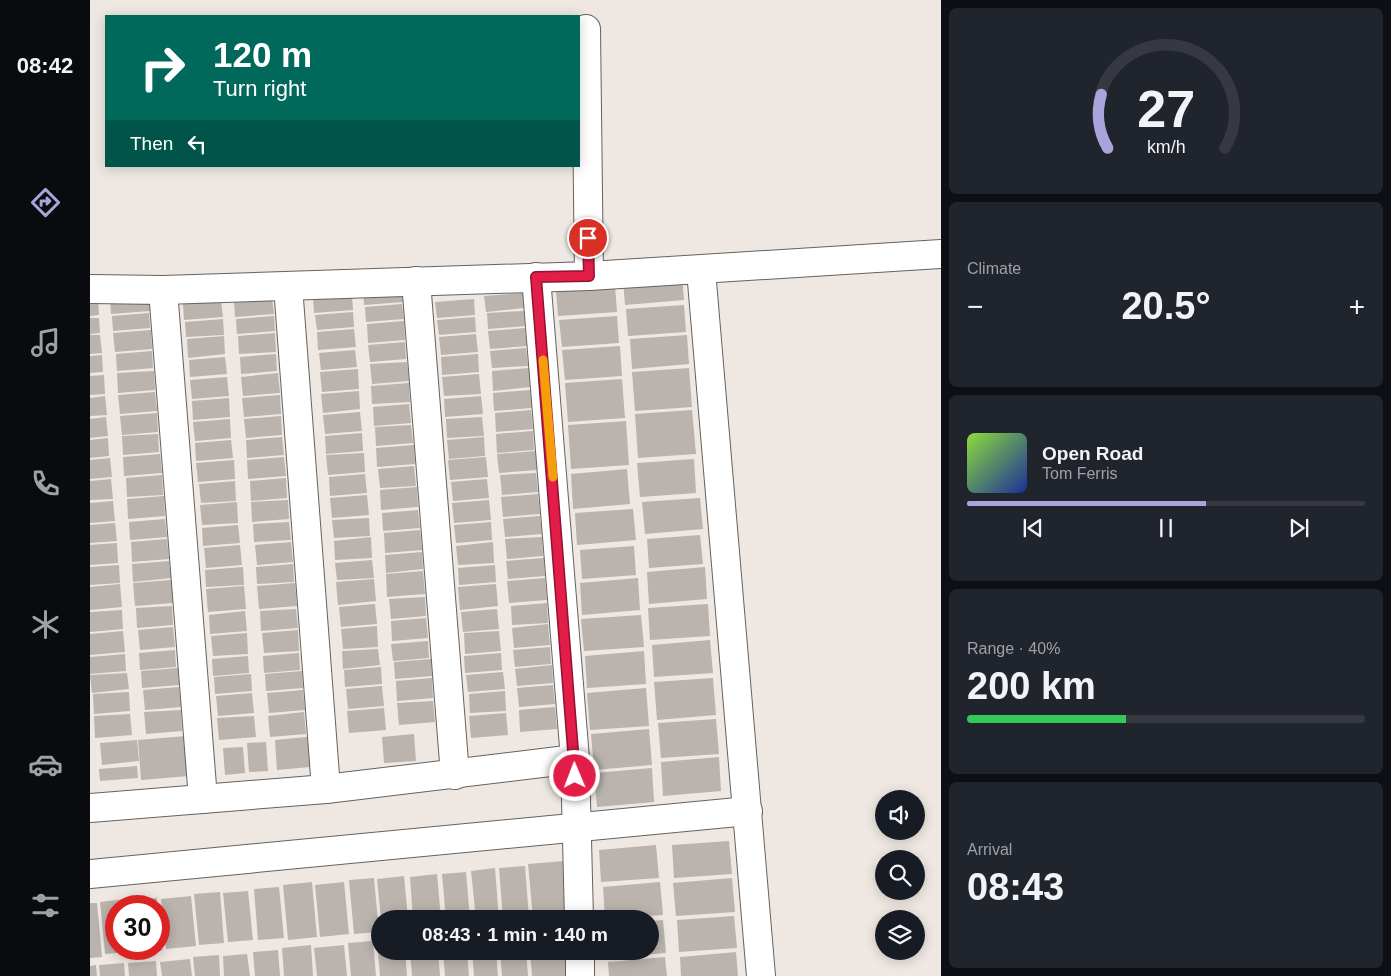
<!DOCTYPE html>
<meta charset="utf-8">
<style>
:root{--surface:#171b24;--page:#20242c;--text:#f1f3f6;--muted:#9ea1a6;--line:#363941;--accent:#aba3db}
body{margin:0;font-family:Helvetica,sans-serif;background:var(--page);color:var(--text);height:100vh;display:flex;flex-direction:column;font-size:19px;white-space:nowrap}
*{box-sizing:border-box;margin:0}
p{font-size:16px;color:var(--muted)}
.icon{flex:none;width:28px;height:28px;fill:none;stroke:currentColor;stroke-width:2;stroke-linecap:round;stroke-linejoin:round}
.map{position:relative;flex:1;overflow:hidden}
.sheet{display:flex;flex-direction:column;gap:8px;padding:8px;background:#0d0f14;width:450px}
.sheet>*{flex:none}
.banner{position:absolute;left:15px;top:15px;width:475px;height:152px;border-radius:0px;box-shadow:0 2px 12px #0003;background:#00695c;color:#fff;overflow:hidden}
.buttons{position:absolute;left:785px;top:790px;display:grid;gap:10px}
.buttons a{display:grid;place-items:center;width:50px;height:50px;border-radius:50%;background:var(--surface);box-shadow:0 2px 12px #0003;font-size:25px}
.speed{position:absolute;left:15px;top:895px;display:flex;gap:10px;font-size:25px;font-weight:700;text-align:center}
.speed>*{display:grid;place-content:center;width:65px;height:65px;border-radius:50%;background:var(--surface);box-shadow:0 2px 12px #0003;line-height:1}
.speed .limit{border:8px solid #d22;background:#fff;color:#111}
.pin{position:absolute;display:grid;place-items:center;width:42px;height:42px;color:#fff;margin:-21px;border:2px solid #fff;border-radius:50%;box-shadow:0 1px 5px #0007}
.me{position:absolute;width:55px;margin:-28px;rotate:359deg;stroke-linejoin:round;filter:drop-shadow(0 0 4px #0008)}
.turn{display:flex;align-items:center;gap:18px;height:105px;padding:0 25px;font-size:22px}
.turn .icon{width:65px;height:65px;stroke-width:2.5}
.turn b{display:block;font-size:35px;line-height:42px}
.then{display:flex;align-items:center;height:48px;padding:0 25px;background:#0003;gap:10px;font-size:19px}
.big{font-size:38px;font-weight:700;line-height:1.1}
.sheet .widget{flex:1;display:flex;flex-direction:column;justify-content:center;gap:8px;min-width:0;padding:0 18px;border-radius:8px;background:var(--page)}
.sheet .dial{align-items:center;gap:0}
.dial svg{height:130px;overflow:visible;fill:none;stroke:var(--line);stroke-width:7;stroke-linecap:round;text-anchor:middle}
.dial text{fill:var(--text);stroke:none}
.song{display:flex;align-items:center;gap:15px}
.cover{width:60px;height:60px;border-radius:8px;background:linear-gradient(135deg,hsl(90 70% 55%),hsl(230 70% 35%))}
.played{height:5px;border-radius:2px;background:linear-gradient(90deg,var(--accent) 60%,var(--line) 60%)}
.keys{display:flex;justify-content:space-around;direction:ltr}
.heat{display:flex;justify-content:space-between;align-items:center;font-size:28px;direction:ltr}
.charge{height:8px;border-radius:4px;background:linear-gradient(90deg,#34c759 40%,var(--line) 0)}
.trip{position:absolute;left:281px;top:910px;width:288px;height:50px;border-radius:25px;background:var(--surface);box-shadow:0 2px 12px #0003;font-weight:700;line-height:50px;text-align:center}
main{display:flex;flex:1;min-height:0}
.tabs{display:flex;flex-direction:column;width:90px;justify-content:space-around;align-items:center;background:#090b0e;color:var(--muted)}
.tabs .icon{width:35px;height:35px}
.tabs .on{color:var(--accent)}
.tabs b{font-size:22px;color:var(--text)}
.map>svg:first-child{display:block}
.building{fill:#bab3ae}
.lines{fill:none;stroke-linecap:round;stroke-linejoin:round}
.street-casing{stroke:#67615c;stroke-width:30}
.street{stroke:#fff;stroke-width:28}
.route-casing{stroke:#92132f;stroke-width:12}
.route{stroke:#e11d48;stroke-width:9}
.slow{stroke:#f59e0b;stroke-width:9}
</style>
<main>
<nav class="tabs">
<b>08:42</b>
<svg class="icon on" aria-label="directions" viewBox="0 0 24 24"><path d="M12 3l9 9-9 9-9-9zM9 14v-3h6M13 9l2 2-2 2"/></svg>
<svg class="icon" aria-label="music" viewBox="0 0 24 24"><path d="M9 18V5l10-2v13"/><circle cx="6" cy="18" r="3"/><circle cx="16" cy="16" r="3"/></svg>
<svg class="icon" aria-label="phone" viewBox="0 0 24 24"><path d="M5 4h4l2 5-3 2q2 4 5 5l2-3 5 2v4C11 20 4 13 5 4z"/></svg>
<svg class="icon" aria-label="climate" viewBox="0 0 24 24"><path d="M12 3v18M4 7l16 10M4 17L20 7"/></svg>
<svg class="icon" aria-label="car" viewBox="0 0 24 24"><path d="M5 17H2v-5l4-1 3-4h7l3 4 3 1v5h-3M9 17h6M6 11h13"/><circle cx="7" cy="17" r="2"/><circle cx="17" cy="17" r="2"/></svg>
<svg class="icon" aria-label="filters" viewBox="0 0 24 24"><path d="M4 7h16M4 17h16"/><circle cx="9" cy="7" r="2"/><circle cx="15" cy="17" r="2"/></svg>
</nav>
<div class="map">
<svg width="851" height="976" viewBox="0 0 851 976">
<rect width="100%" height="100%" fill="#efe8e2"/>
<g class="building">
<path d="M592,276L594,300L535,305L533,280Z"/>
<path d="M311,286L313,302L274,305L273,290Z"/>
<path d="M525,286L527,312L468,316L466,291Z"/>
<path d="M433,293L434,308L396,312L394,296Z"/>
<path d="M262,294L263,310L224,313L223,297Z"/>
<path d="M58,295L60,311L21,314L20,299Z"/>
<path d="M182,298L184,314L145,317L144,301Z"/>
<path d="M8,299L9,315L0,316V300Z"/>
<path d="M384,299L385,315L347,318L345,302Z"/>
<path d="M131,301L133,317L94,320L93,304Z"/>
<path d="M312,304L314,319L276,322L275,307Z"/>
<path d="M594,305L596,332L538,336L536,309Z"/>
<path d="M434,311L435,326L398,329L397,313Z"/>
<path d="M263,312L264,327L227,330L225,315Z"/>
<path d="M59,313L60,328L23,331L22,316Z"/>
<path d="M184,316L185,331L147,334L146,319Z"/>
<path d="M527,316L529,343L472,347L469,320Z"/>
<path d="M385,317L386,332L349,335L347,320Z"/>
<path d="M0,318H9L10,333L0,334Z"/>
<path d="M133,319L134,335L96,337L95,322Z"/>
<path d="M314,321L315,340L278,343L277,324Z"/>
<path d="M435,328L437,346L400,349L398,331Z"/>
<path d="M264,329L266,347L228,350L227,332Z"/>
<path d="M61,330L62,349L25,352L23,333Z"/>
<path d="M185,333L186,352L149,354L148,336Z"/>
<path d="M386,334L388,352L351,355L349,337Z"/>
<path d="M0,335H10L12,353L0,354Z"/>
<path d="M597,335L599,364L542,369L540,339Z"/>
<path d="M134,336L135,354L98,358L97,339Z"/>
<path d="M315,342L316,359L280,362L278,345Z"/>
<path d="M530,346L532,376L475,380L472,350Z"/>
<path d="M436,348L438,366L402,368L400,351Z"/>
<path d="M265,350L267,367L231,370L229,353Z"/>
<path d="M62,351L63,368L27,371L26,354Z"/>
<path d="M186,354L187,371L151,374L150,357Z"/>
<path d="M388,354L389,372L352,375L351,357Z"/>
<path d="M12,355L13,372L0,373V356Z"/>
<path d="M135,357L137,374L100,377L99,360Z"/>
<path d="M317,362L319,381L282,384L280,364Z"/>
<path d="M439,368L440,387L403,391L402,371Z"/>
<path d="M599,368L602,407L545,411L542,372Z"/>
<path d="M268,369L269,389L232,392L230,372Z"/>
<path d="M64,371L65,390L28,393L27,373Z"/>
<path d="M188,373L190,393L153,396L151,377Z"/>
<path d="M389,374L391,394L354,396L352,377Z"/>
<path d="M14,375L15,394L0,395V376Z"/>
<path d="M137,377L139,396L102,399L100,380Z"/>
<path d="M532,379L535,418L478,422L475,383Z"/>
<path d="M319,383L320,402L282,404L281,386Z"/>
<path d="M440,390L442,408L404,411L403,393Z"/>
<path d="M269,391L270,409L233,413L231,394Z"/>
<path d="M65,392L67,411L30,414L28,395Z"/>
<path d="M190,395L191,414L154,417L152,398Z"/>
<path d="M15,396L17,415L0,416V398Z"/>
<path d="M391,396L393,414L355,417L354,399Z"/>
<path d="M139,398L140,417L103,420L102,401Z"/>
<path d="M319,404L321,423L284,426L283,407Z"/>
<path d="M441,410L443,429L406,432L405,413Z"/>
<path d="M602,410L606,454L548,458L545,414Z"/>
<path d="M270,412L272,431L235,434L233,415Z"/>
<path d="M67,413L68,432L32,435L30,416Z"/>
<path d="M191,416L192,435L156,438L154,419Z"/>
<path d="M16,417L18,436L0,438V419Z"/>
<path d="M392,417L394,436L357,438L356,419Z"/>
<path d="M140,419L141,438L105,441L103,422Z"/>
<path d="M536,421L539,465L481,469L478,425Z"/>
<path d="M321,425L323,443L286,446L285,427Z"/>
<path d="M443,431L444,450L407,453L406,434Z"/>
<path d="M272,433L273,451L236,454L235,436Z"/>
<path d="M68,434L69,452L33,455L32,436Z"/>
<path d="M192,437L194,455L157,458L156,440Z"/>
<path d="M394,437L395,456L359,459L357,440Z"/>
<path d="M18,438L19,456L0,458V440Z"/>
<path d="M141,440L143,458L106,461L105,443Z"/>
<path d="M324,445L325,464L287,467L286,448Z"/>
<path d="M445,451L447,470L409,473L407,454Z"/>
<path d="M274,453L275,472L238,475L236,455Z"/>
<path d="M70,454L72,473L34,476L33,457Z"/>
<path d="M194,457L196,476L158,479L157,460Z"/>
<path d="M396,457L398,477L360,480L358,460Z"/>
<path d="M20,458L22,477L0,479V460Z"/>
<path d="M604,459L606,493L550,497L547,463Z"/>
<path d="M144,460L145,479L108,482L106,463Z"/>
<path d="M324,466L326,486L290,488L288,469Z"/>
<path d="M537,469L540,504L483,509L481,474Z"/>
<path d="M446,473L448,492L412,495L410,475Z"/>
<path d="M275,474L277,493L240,496L239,477Z"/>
<path d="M72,475L73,495L37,497L36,478Z"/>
<path d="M196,478L197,498L161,501L160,481Z"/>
<path d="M21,479L23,499L0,500V481Z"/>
<path d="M397,479L399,498L363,501L361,482Z"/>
<path d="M145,481L146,501L111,503L109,484Z"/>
<path d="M327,487L328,507L291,510L290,490Z"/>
<path d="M448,494L450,514L413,517L411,497Z"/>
<path d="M277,495L279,515L242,518L240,498Z"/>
<path d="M74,496L75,516L38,519L37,499Z"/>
<path d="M610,498L613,529L555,534L552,502Z"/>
<path d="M198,500L199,519L162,522L161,502Z"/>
<path d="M399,500L401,520L364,523L362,503Z"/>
<path d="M23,501L25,521L0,523V503Z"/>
<path d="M147,502L148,523L112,525L110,505Z"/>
<path d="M543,509L546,540L487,545L485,513Z"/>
<path d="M328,510L330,528L293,531L292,513Z"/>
<path d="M450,516L452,534L415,537L413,519Z"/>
<path d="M279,518L280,536L244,538L242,520Z"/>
<path d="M75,519L77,537L40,540L39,522Z"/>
<path d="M199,522L201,540L164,542L163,524Z"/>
<path d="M401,522L402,540L366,543L364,525Z"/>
<path d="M25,523L27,541L0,543V525Z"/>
<path d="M148,525L150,543L113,546L112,528Z"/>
<path d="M330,530L332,550L295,553L294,533Z"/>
<path d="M610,535L613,564L559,568L557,539Z"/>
<path d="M281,537L282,558L245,560L244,541Z"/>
<path d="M452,537L453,556L417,559L415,539Z"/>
<path d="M77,539L79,559L42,562L41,542Z"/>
<path d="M201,542L203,562L167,565L165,545Z"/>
<path d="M403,542L404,563L368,565L366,546Z"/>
<path d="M27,543L28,563L0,565V545Z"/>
<path d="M150,545L152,565L116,568L114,548Z"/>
<path d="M544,546L546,575L492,579L490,550Z"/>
<path d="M332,552L333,569L296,573L295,555Z"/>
<path d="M454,558L455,576L418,579L416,561Z"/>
<path d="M282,560L284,578L247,580L245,563Z"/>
<path d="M79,561L81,578L43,582L42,564Z"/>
<path d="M203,564L204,582L167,584L166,567Z"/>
<path d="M29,565L30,583L0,585V567Z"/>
<path d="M405,565L406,582L369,585L368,568Z"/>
<path d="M153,567L154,585L116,587L115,570Z"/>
<path d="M615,567L617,599L559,604L557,572Z"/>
<path d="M333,571L335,594L297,597L296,574Z"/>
<path d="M455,578L457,600L419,603L417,581Z"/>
<path d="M548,578L550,610L492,615L490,583Z"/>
<path d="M284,579L286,601L248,605L246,582Z"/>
<path d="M81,580L83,603L45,606L43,583Z"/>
<path d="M205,583L207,606L169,609L167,586Z"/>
<path d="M30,584L32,607L0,610V587Z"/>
<path d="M406,584L408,606L370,610L368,587Z"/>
<path d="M154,586L156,609L118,612L116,589Z"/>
<path d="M335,597L336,616L301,619L299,599Z"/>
<path d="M457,603L458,623L422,625L421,606Z"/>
<path d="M285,604L287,624L251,627L249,607Z"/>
<path d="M618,604L620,636L560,640L558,608Z"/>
<path d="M82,606L83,625L47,628L46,608Z"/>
<path d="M206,609L208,628L171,631L170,611Z"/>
<path d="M407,609L409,629L373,632L371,612Z"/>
<path d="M32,610L33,629L0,632V612Z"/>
<path d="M155,611L157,631L120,634L119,615Z"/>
<path d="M551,615L554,647L494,651L491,619Z"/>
<path d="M336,618L338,638L302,641L301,621Z"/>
<path d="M458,624L460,645L424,648L422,628Z"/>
<path d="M287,626L288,647L253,649L251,629Z"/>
<path d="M83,627L85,647L50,650L48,630Z"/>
<path d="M208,630L209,651L174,653L172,633Z"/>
<path d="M33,631L35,652L0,655V634Z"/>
<path d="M409,631L411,651L375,654L374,633Z"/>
<path d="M157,633L158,654L123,656L121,636Z"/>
<path d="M620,640L623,673L564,677L562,645Z"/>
<path d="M338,641L339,658L303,661L301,644Z"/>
<path d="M460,647L461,664L425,667L423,650Z"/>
<path d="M288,649L290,665L253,669L252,651Z"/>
<path d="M85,650L86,667L50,670L49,653Z"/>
<path d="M554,651L556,684L497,688L495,656Z"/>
<path d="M209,653L210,670L174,673L173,656Z"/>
<path d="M411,653L412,670L375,673L374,656Z"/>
<path d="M35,654L36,671L0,674V657Z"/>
<path d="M158,656L159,673L123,676L122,659Z"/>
<path d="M341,659L342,676L305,679L304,662Z"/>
<path d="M462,665L463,683L427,686L425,669Z"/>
<path d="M291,667L292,684L255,687L254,670Z"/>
<path d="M88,668L89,685L52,688L51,671Z"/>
<path d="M212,671L213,688L176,691L175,674Z"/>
<path d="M413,672L415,689L378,692L376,675Z"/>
<path d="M37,673L39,689L2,693L0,675Z"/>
<path d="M161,674L162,691L125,694L124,677Z"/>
<path d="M342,678L343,698L307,701L306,681Z"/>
<path d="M623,678L626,715L567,720L564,682Z"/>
<path d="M463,685L465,704L429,707L427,688Z"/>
<path d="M292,686L294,706L258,709L256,689Z"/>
<path d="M89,687L91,707L55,710L53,690Z"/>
<path d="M556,688L559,726L500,730L497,693Z"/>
<path d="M213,690L215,710L179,713L177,693Z"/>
<path d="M415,691L416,711L380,713L379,694Z"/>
<path d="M39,692L40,711L4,714L3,694Z"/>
<path d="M162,693L164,713L128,716L126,696Z"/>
<path d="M343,701L345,722L309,725L307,703Z"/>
<path d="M465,707L467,729L430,732L429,710Z"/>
<path d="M294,708L296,730L259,733L257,711Z"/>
<path d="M91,710L92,731L56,734L54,712Z"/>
<path d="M214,712L216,734L180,737L178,716Z"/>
<path d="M416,713L418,735L381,738L379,716Z"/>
<path d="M40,714L42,735L5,738L4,716Z"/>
<path d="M164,716L166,737L129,740L127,718Z"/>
<path d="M626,719L629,754L571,758L568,723Z"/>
<path d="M559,729L562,765L504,770L501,734Z"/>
<path d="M324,734L326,761L294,763L292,737Z"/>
<path d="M96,736L99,776L51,780L48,740Z"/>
<path d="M217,737L220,767L187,770L185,740Z"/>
<path d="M47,740L49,761L12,765L10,743Z"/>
<path d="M176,742L178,771L159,772L157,743Z"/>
<path d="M153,747L155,773L135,775L133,748Z"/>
<path d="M629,757L631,791L573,796L571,762Z"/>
<path d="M47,766L48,778L10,781L9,769Z"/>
<path d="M562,768L564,802L507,807L504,773Z"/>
<path d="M639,841L642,874L584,878L582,845Z"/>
<path d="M566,845L569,878L511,882L509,850Z"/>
<path d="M474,861L479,915L443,918L438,864Z"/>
<path d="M435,866L439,918L413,919L409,868Z"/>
<path d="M405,868L409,919H386L381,871Z"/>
<path d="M376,872L380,919H356L352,874Z"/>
<path d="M347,874L351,919H323L320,877Z"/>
<path d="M314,876L318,919H291L287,879Z"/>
<path d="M284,878L289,932L264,934L259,880Z"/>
<path d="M642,878L645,912L586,916L583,883Z"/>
<path d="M222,882L227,937L198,940L193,885Z"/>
<path d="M254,882L259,934L230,937L225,885Z"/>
<path d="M570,882L573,915L515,919L513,887Z"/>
<path d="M189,887L194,938L168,940L164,889Z"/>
<path d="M158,891L163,940L138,942L133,893Z"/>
<path d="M130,892L134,943L109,945L104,894Z"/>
<path d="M101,896L106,946L76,949L71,899Z"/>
<path d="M67,898V906H39V900Z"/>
<path d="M35,899V906H26V949H39L40,952L15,954L10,902Z"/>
<path d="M0,903H7L12,957L0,958Z"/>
<path d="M644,916L647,948L589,952L587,920Z"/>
<path d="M573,920L576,953L517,958V951H560V921Z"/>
<path d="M69,937L71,949L74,950L43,953V949H69Z"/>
<path d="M283,941L286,976H261L258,943Z"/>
<path d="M287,941H290V951H315L317,976H290Z"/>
<path d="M221,945L223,976H194L192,948Z"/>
<path d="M254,945L257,976H227L224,948Z"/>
<path d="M188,950L190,976H165L163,952Z"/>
<path d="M320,951H348L350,976H322Z"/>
<path d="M353,951H377L379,976H355Z"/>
<path d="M382,951H406L408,976H384Z"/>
<path d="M410,951H436L438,976H412Z"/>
<path d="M440,951H476L478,976H442Z"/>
<path d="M646,952L648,976H591L590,957Z"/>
<path d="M157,954L160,976H134L133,956Z"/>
<path d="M129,955L130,976H105L103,957Z"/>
<path d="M575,957L577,976H519L518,962Z"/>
<path d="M100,959L102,976H72L70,962Z"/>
<path d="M66,961L67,976H39L38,963Z"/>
<path d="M34,963L35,976H10L9,965Z"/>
<path d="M6,965L7,976H0V966Z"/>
</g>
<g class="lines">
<g class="street-casing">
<g id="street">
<path d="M496,29L499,276"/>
<path d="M611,270L671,976"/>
<path d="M446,277L485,759L489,919"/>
<path d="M326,281L365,775"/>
<path d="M198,286L236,789"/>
<path d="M0,289L73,290L499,276L851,254"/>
<path d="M73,290L113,799"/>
<path d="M0,808L236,789L485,759"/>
<path d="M0,874L658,811"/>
<path d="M490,951V976"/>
</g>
</g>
<use href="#street" class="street"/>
</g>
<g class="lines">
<g class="route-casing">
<path id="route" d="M485,776L446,277L499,276L498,238"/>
</g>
<use href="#route" class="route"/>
<path class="slow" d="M453,360L463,477"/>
</g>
</svg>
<div class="buttons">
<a><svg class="icon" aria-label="sound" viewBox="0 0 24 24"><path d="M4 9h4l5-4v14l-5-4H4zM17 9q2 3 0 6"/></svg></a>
<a><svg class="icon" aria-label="search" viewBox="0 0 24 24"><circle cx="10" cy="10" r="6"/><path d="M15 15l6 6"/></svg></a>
<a><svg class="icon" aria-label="layers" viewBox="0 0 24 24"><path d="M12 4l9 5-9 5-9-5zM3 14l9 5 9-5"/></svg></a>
</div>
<div class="speed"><div class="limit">30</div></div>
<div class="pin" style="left:498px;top:238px;background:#d93025"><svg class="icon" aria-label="arrive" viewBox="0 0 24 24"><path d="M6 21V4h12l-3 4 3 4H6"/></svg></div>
<svg class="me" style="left:485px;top:776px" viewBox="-20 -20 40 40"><circle r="17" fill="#e11d48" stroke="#fff" stroke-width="3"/><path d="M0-11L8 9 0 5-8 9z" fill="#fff"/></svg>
<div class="trip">08:43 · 1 min · 140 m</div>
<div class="banner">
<div class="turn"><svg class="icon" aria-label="right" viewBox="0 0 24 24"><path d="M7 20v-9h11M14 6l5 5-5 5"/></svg><div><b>120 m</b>Turn right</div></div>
<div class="then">Then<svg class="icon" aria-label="left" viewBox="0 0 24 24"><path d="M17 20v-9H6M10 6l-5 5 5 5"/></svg></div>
</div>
</div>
<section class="sheet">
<div class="widget dial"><svg viewBox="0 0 100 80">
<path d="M14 69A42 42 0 1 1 86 69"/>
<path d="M14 69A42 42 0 0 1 10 36" stroke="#aba3db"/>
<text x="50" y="56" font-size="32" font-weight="700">27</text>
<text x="50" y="72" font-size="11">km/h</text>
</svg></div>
<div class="widget"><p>Climate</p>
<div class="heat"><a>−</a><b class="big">20.5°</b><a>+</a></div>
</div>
<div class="widget">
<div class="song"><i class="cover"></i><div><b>Open Road</b><p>Tom Ferris</p></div></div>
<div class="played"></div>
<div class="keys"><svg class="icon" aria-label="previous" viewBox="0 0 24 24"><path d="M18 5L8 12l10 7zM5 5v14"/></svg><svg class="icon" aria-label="pause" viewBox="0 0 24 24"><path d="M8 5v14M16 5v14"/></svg><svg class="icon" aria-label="next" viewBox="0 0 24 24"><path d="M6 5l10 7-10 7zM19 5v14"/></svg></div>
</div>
<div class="widget"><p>Range · 40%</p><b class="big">200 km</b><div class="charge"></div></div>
<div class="widget"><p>Arrival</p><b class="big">08:43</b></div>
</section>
</main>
